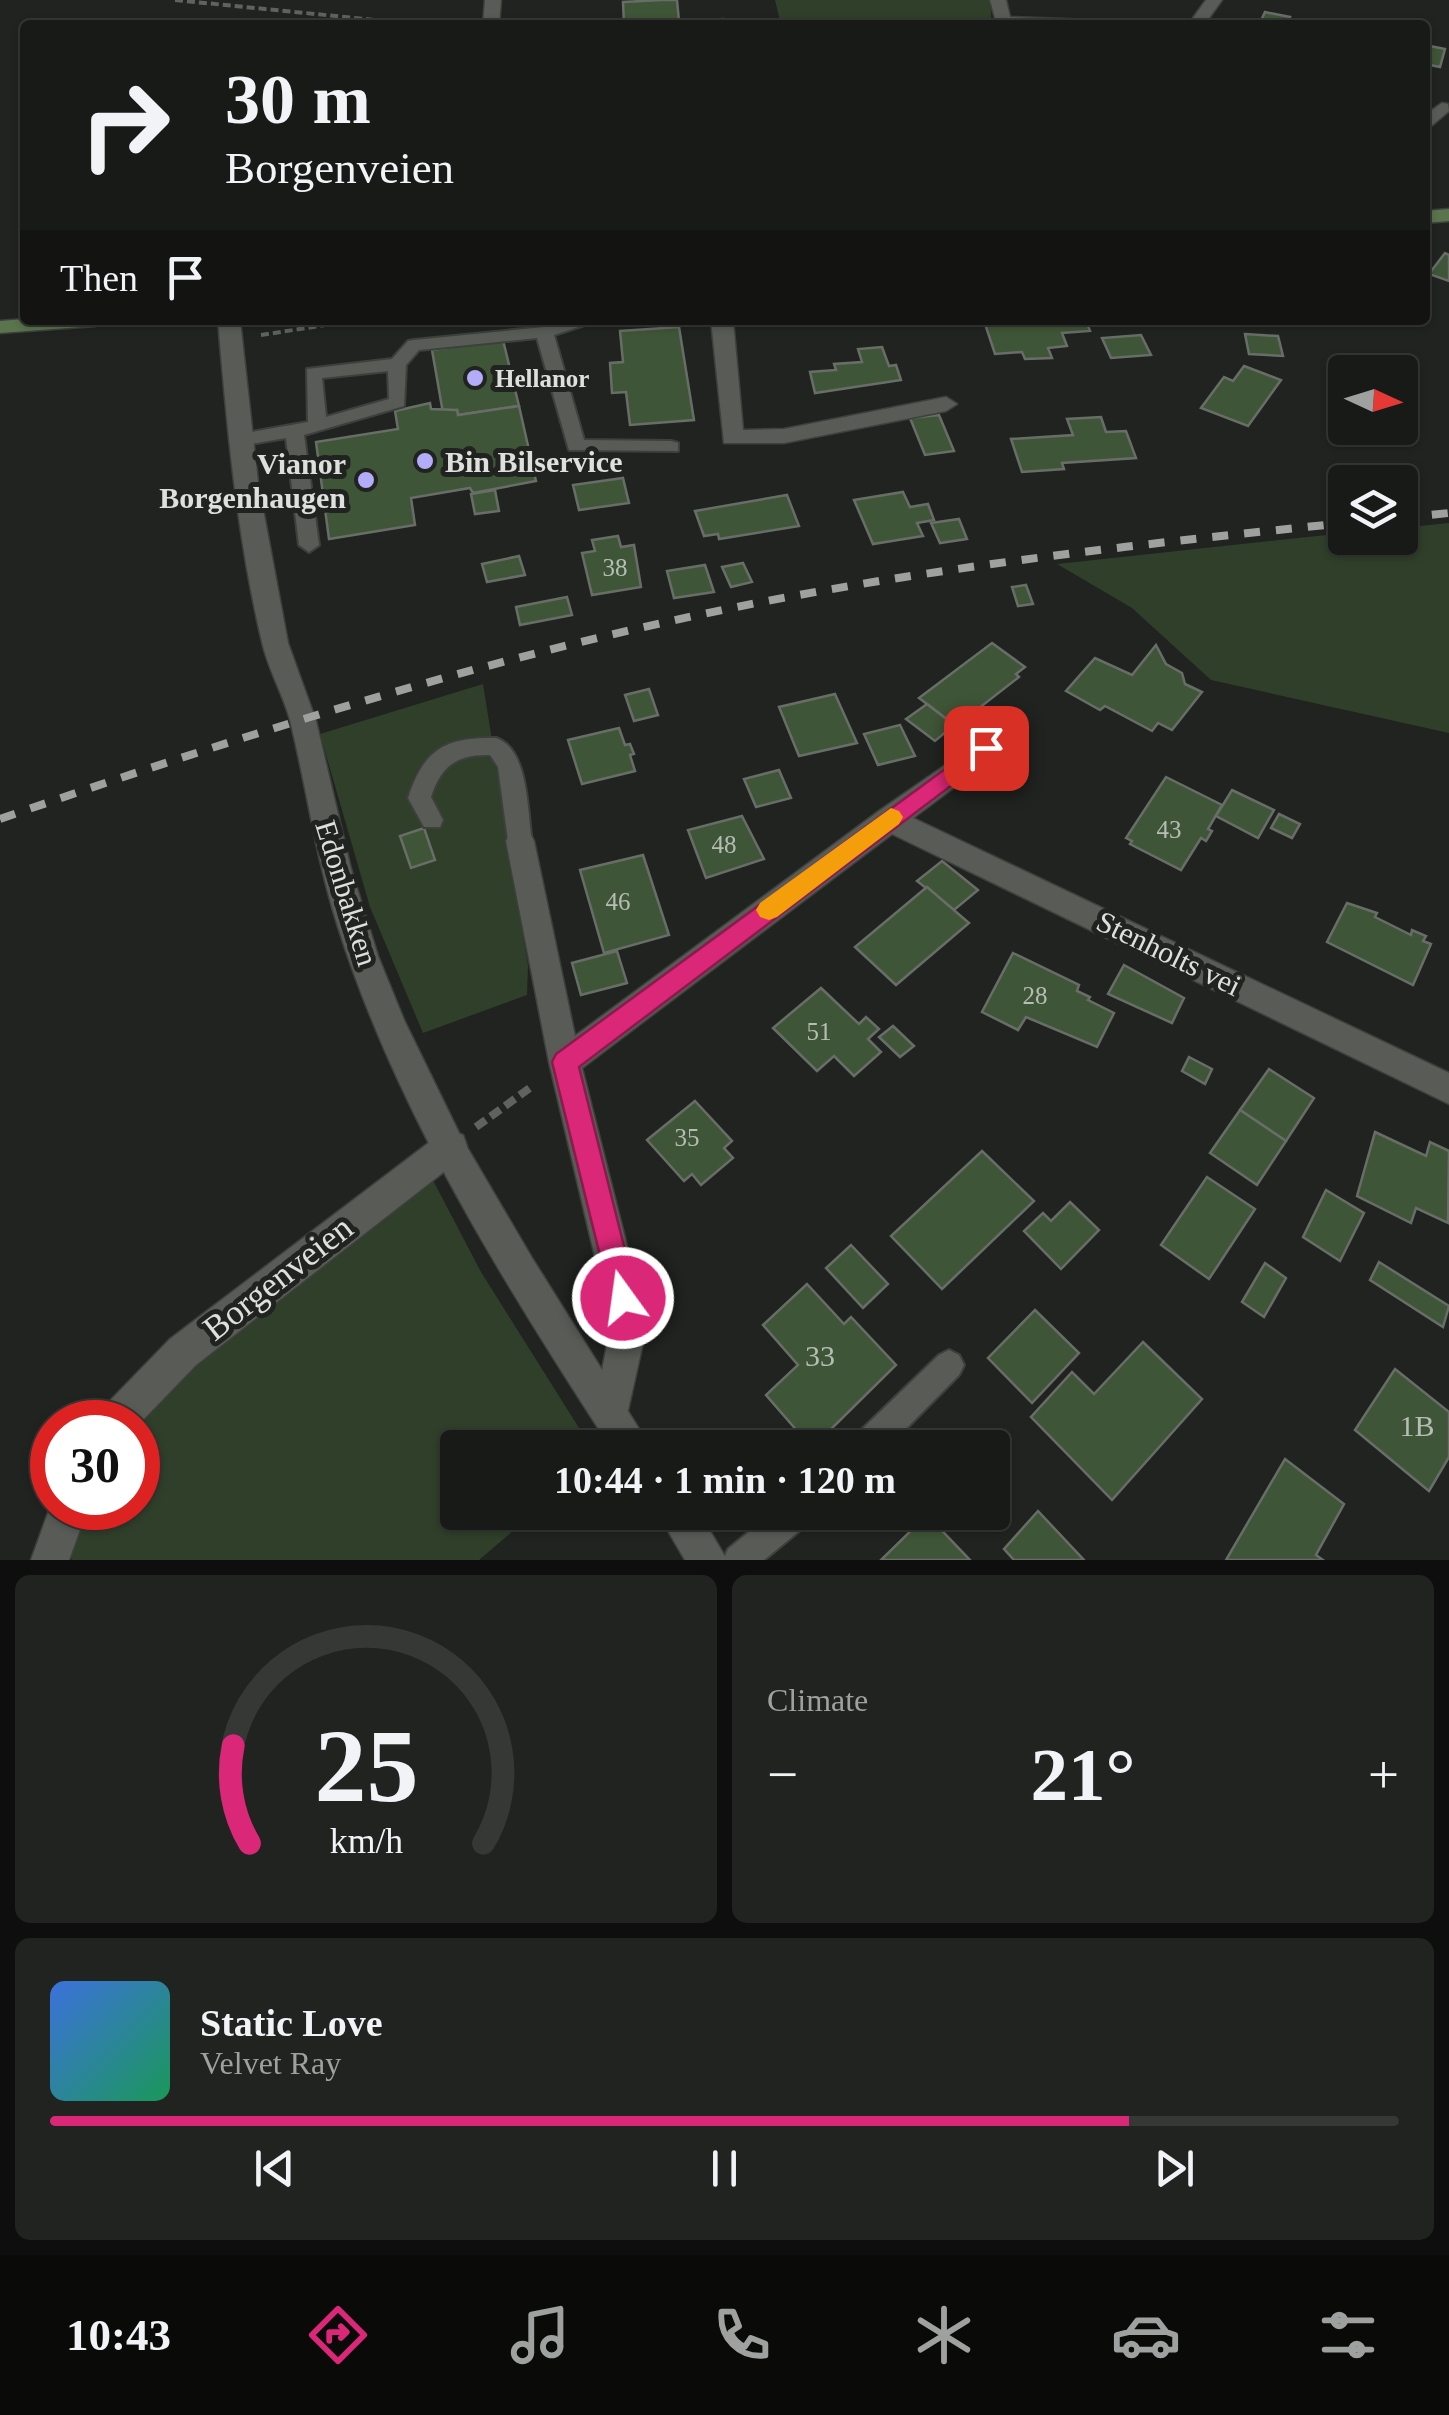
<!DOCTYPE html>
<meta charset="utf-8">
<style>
:root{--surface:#181a17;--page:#212320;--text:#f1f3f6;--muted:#9fa1a1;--line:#363836;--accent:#db2777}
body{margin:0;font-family:"Times New Roman",serif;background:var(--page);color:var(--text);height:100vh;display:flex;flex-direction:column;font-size:38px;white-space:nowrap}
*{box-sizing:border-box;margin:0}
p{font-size:32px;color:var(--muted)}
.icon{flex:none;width:55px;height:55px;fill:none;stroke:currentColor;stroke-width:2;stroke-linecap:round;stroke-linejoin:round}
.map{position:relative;height:1560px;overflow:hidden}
.side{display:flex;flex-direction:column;gap:15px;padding:15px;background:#0d0e0d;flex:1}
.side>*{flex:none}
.banner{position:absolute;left:20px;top:20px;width:1410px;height:305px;border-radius:10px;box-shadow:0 2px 8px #0004,0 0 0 2px var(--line);background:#181a17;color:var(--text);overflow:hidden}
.needle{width:65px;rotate:94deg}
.fabs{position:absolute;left:1328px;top:355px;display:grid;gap:20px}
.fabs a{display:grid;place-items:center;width:90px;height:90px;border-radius:10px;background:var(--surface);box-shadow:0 2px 8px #0004,0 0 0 2px var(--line);font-size:50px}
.speed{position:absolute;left:30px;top:1400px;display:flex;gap:20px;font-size:50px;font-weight:700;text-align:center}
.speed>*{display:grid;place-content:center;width:130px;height:130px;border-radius:50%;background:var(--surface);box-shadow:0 2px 8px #0004,0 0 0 2px var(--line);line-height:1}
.speed .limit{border:15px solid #d22;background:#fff;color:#111}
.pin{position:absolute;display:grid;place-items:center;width:85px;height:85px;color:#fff;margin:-42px;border-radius:20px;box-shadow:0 5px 15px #0006}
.me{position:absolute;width:110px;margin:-55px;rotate:346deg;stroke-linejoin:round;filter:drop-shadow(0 0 8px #0008)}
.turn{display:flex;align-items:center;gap:35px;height:210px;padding:0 40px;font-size:45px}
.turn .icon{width:130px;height:130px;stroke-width:2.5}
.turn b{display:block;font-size:70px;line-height:85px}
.then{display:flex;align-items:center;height:95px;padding:0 40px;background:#0003;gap:20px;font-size:38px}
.big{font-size:75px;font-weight:800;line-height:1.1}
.side .widget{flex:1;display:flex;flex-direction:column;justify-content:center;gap:15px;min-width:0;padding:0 35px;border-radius:15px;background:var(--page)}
.side .dial{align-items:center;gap:0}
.dial svg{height:260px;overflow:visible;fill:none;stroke:var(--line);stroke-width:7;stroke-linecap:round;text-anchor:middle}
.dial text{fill:var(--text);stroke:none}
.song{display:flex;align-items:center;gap:30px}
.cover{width:120px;height:120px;border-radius:15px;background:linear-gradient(135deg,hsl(220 70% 55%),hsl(150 70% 35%))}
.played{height:10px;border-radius:5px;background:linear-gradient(90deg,var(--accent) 80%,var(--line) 80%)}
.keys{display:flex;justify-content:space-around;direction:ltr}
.heat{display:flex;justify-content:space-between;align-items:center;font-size:55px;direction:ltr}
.side .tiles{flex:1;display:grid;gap:15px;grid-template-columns:1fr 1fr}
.widget:last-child{grid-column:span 2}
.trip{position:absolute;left:440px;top:1430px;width:570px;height:100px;border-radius:10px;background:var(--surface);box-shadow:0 2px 8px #0004,0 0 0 2px var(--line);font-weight:800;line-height:100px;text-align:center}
.menu{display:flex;height:160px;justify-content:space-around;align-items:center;background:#0a0a09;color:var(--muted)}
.menu .icon{width:70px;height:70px}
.menu .selected{color:var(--accent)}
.menu b{font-size:45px;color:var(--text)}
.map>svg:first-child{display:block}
.green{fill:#2f3f29}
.building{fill:#3f5537;stroke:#696d68;stroke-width:2.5}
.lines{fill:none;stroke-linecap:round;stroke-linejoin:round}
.service-casing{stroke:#3d403c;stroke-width:4}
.minor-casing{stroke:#3d403c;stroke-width:3}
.tertiary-casing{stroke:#3d403c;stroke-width:3}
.secondary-casing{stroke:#3d403c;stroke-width:3}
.path-far1{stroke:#5f625e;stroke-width:4;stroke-dasharray:8 4;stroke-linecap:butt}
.path{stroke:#5f625e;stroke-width:8;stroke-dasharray:12 6;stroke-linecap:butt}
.service{fill:#585b56;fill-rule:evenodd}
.minor{fill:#585b56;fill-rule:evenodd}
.tertiary{fill:#585b56;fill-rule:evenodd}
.secondary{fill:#5a744d;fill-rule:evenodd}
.rail{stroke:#9fa19e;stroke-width:8;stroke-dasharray:16 16;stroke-linecap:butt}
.route{fill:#db2777;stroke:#8e194d;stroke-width:2.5}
.slow{fill:#f59e0b}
.poi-dot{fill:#b3adf9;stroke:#20231f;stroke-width:4}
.labels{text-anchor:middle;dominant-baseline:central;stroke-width:10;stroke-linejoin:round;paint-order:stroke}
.far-poi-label{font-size:25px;font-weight:bold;fill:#dee0dd;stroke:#20231f;text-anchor:start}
.number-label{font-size:25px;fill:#b6bdb4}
.poi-label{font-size:30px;font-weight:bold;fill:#dee0dd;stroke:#20231f;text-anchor:start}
.street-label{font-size:30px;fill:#dee0dd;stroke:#20231f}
.near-number-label{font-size:30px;fill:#b6bdb4}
.near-street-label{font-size:35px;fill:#dee0dd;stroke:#20231f}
</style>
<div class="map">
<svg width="1449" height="1560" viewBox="0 0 1449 1560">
<rect width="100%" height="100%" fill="#20231f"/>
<g class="green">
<path d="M775,0H990L992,25H781Z"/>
<path d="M1449,523V733L1211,680L1132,608L1057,564L1345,533V538H1400V528Z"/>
<path d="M483,684L528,965L527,995L423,1033L370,907L320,734Z"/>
<path d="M425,1165L481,1272L591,1447L458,1448V1512L534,1513L479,1560H72L58,1534L69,1508H138V1422H115Z"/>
</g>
<g class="building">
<path d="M661,0H677L679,21L723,19V25H624L623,2Z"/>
<path d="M1265,12L1290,17L1286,25H1259Z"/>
<path d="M1425,45L1445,49L1440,67L1425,64Z"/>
<path d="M1445,253L1449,255V281L1429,274Z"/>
<path d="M1045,320H1091L1086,321L1090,331L1062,333L1067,346L1048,348L1052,358L1025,359L1022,352L995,354L985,324Z"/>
<path d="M679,327L694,420L630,425L626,392L612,393L610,363L623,362L620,331Z"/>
<path d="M1245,334L1278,336L1283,356L1249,354Z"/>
<path d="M1141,335L1151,355L1111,358L1102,338Z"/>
<path d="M503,340L519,406L458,415L457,410L443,413L432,350Z"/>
<path d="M882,347L889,366L896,365L901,380L815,393L810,372L836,370L834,364L862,362L858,349Z"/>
<path d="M1244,366L1281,380L1248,426L1201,408L1224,377L1233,381Z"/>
<path d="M430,403L431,409L457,410L458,415L519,406L536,481L473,493L470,488L411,498L415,525L329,539L316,442L398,429L395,411Z"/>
<path d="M939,415L954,451L925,455L910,418Z"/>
<path d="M1101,417L1106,432L1126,431L1136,458L1062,463L1064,469L1022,472L1011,439L1073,435L1067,419Z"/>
<path d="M623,478L629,503L579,510L573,485Z"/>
<path d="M495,490L499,511L475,514L471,494Z"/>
<path d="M903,492L910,507L928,504L934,520L917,523L923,536L873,544L854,500Z"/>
<path d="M787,495L799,526L719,539L718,534L704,536L695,511Z"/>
<path d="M959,519L967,539L940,543L931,523Z"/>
<path d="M618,536L621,547L634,545L641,587L592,595L582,553L595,551L592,540Z"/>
<path d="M519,556L525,575L487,582L482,564Z"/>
<path d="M743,563L752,582L731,587L722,567Z"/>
<path d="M705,565L714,592L674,598L667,571Z"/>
<path d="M1026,585L1033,604L1018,606L1012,587Z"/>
<path d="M567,597L572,615L520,625L516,607Z"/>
<path d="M992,643L1025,667L1016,674L1019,677L956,726L919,698Z"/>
<path d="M1156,645L1166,664L1182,673L1185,684L1202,692L1172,730L1158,723L1152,731L1105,706L1100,710L1066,691L1095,658L1132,675Z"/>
<path d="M649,689L658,715L634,721L625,695Z"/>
<path d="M835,694L857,743L799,756L779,707Z"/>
<path d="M927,704L954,725L935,741L906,719Z"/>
<path d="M900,725L915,756L878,765L864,734Z"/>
<path d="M619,728L625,745L630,744L634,754L630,755L635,771L582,784L568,740Z"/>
<path d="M779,770L791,798L756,807L744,779Z"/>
<path d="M1166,777L1222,805L1208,829L1212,831L1206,841L1201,838L1181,870L1130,844L1132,841L1126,838Z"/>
<path d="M1232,790L1274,810L1258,838L1216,816Z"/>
<path d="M1279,814L1300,824L1292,838L1271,828Z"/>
<path d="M742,816L764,859L706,878L688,830Z"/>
<path d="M424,828L435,860L411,868L400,836Z"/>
<path d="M643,855L669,935L604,953L580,870Z"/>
<path d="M942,861L978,890L954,910L917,881Z"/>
<path d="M927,887L969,923L896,985L855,947Z"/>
<path d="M1347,903L1377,913L1375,917L1411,935L1412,930L1426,936L1423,941L1431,944L1413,985L1327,942Z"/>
<path d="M617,951L627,983L581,995L572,963Z"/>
<path d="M1013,953L1079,985L1077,991L1090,997L1088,1000L1114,1013L1097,1047L1026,1017L1018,1030L982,1012Z"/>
<path d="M1124,965L1184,998L1172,1023L1108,994Z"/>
<path d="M821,988L859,1024L866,1017L879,1029L868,1039L881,1052L854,1076L834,1056L817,1071L773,1028Z"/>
<path d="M893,1026L914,1046L900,1057L879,1037Z"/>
<path d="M1189,1057L1212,1069L1205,1084L1182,1071Z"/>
<path d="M1269,1069L1314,1098L1286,1141L1240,1110Z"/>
<path d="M695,1101L732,1141L724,1148L733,1158L701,1185L692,1174L684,1181L647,1140Z"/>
<path d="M1240,1110L1286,1141L1257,1185L1210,1153Z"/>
<path d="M1375,1132L1426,1156L1430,1142L1449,1151L1448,1223L1416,1208L1411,1223L1357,1196Z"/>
<path d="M982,1151L1034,1201L942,1289L891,1236Z"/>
<path d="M1207,1177L1255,1209L1209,1279L1161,1245Z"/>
<path d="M1326,1190L1364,1213L1340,1261L1303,1237Z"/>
<path d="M1070,1202L1099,1230L1061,1269L1024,1231L1043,1213L1051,1221Z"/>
<path d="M851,1245L888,1284L863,1308L826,1268Z"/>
<path d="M1379,1262L1449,1306L1443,1327L1370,1280Z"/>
<path d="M1265,1263L1286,1278L1264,1317L1242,1302Z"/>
<path d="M807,1284L844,1324L851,1317L896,1365L812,1448L766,1395L798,1365L763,1325Z"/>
<path d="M1035,1310L1079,1353L1032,1403L988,1358Z"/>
<path d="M1143,1342L1202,1399L1112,1500L1031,1417L1072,1372L1094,1394Z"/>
<path d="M1395,1369L1449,1412V1457L1429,1491L1355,1430Z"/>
<path d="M1285,1459L1344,1504L1316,1555L1323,1560H1226Z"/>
<path d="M1038,1511L1084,1560H1014L1004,1549Z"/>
<path d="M927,1515L970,1560H881Z"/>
</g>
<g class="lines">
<g class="service-casing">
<g id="service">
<path d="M570,320H600L554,335L584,440L671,441L678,443V451L569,450L537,338L419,350L406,365L404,406L304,435L319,545L309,552L299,545L286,438L240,446L231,440L240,434L308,422L307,369L392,359L408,341L414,340L544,327ZM388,371L389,399L326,417L322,378Z"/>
<path d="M496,738C529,749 527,812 532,841L528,848H512L508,841L498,767L490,755C457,754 441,766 431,797L443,820L440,827H424L408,798C424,749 445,737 496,738Z"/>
<path d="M949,1350L959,1355L964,1365L959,1375L887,1448H850L854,1437L939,1355Z"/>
<path d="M773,1512H813L809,1523L764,1560H723L728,1549Z"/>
</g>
</g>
<g class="minor-casing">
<g id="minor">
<path d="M485,0H501L499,25H483Z"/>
<path d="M990,0H1006L1010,17L1089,20L1097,25H997Z"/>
<path d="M1206,0H1222L1209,18L1211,25H1195L1193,18Z"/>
<path d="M1442,103L1448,104L1449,111L1425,131V115Z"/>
<path d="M711,320H733L743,430L784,429L946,397L957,404L946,411L784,443H724Z"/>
<path d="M986,737L996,740L1000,748L996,756L913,818L1449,1073V1104L892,834L582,1068L647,1325L624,1428L611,1433L598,1428L593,1415L611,1325L549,1062L506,841L510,833L520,829L530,833L534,841L575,1036L879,811Z"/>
<path d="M451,1131L463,1135L467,1146L463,1157L196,1365L138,1425L97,1422L102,1409L170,1339L439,1135Z"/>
<path d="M52,1502V1508H88L69,1560H31Z"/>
</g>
</g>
<g class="tertiary-casing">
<g id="tertiary">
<path d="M218,320H240L258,482L288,643L316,721L351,869L378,956L404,1020L461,1137L532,1258L651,1448H611C505,1285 397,1113 338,927C316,859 307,789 290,720C283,694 268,669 262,642C237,537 227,427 218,320Z"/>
<path d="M657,1512H699L727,1560H685Z"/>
</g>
</g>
<g class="secondary-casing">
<g id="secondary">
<path d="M1449,209V221L1425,223V211Z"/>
<path d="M25,319V320H106L95,326L0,333V321Z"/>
</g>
</g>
<g class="path-far1">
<path d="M175,0L425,25"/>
<path d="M261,335L358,320"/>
</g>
<path class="path" d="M476,1127L534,1085"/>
<use href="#service" class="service"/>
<use href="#minor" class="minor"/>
<use href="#tertiary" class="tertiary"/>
<use href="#secondary" class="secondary"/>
<g class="rail">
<path d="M1400,518L1449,513"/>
<path d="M0,819C231,739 463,665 703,614C914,569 1130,545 1345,523"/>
</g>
</g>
<path class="route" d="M986,739L997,748L993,754L579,1067L637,1298L633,1308L623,1312L613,1308L552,1062L556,1054Z"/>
<path class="slow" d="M891,808L899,811L903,817L899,824L777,917L769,920L760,917L756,910L760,903Z"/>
<g class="poi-dot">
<circle cx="475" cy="378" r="10"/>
<circle cx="425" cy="461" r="10"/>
<circle cx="366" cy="480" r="10"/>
</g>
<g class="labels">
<g class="far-poi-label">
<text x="495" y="378">Hellanor</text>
</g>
<g class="number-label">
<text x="615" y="567">38</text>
<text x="1169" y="829">43</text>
<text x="724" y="844">48</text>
<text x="618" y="901">46</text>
<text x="1035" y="995">28</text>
<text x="819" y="1031">51</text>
<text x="687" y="1137">35</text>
</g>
<g class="poi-label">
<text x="445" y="461">Bin Bilservice</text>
<text x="346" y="463" text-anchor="end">Vianor<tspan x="346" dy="34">Borgenhaugen</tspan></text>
</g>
<g class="street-label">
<text transform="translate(347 893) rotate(73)">Edonbakken</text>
<text transform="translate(1169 953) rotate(26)">Stenholts vei</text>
</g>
<g class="near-number-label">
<text x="820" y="1355">33</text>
<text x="1417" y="1425">1B</text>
</g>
<g class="near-street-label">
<text transform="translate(278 1278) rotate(-38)">Borgenveien</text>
</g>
</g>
</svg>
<div class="fabs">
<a><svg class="needle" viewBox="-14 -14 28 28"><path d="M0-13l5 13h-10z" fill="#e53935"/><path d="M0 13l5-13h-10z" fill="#9fa1a1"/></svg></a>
<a><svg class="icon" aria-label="layers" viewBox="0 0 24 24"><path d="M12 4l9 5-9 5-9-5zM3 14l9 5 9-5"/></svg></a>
</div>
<div class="speed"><div class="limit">30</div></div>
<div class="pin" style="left:986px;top:748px;background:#d93025"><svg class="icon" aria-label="arrive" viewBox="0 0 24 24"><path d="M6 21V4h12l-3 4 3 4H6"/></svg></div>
<svg class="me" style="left:623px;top:1298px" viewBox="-20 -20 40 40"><circle r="17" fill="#db2777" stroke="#fff" stroke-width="3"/><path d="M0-11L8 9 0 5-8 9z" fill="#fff"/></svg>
<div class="trip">10:44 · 1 min · 120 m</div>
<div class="banner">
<div class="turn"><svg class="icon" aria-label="right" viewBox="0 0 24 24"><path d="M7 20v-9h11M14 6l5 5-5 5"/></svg><div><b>30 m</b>Borgenveien</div></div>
<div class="then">Then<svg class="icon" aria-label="arrive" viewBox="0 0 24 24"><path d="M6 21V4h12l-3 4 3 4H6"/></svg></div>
</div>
</div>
<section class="side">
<div class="tiles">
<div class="widget dial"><svg viewBox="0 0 100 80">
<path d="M14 69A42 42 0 1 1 86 69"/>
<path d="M14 69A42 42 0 0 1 9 39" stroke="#db2777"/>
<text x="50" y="56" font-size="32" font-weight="700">25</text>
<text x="50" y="72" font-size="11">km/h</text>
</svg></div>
<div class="widget"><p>Climate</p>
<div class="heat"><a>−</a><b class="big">21°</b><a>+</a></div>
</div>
<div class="widget">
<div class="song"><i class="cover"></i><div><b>Static Love</b><p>Velvet Ray</p></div></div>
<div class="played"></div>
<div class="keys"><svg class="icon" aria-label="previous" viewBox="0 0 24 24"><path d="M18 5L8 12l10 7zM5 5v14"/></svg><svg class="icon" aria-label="pause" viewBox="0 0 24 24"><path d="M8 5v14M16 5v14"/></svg><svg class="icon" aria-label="next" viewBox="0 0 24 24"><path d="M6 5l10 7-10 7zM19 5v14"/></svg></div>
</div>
</div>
</section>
<nav class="menu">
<b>10:43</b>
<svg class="icon selected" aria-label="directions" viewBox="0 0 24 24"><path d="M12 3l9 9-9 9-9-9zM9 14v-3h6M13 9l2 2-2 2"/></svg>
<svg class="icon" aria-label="music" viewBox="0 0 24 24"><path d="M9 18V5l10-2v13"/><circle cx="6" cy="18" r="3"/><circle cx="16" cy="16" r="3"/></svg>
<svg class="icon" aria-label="phone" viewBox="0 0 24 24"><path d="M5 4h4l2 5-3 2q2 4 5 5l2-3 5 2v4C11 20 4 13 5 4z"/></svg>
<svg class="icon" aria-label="climate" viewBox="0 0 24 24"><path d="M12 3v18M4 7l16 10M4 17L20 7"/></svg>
<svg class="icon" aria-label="car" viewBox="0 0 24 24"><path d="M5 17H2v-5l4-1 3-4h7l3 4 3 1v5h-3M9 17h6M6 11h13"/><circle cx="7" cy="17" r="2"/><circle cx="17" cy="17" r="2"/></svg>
<svg class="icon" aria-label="filters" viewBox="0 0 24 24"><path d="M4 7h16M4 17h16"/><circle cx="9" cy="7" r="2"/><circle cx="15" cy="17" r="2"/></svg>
</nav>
